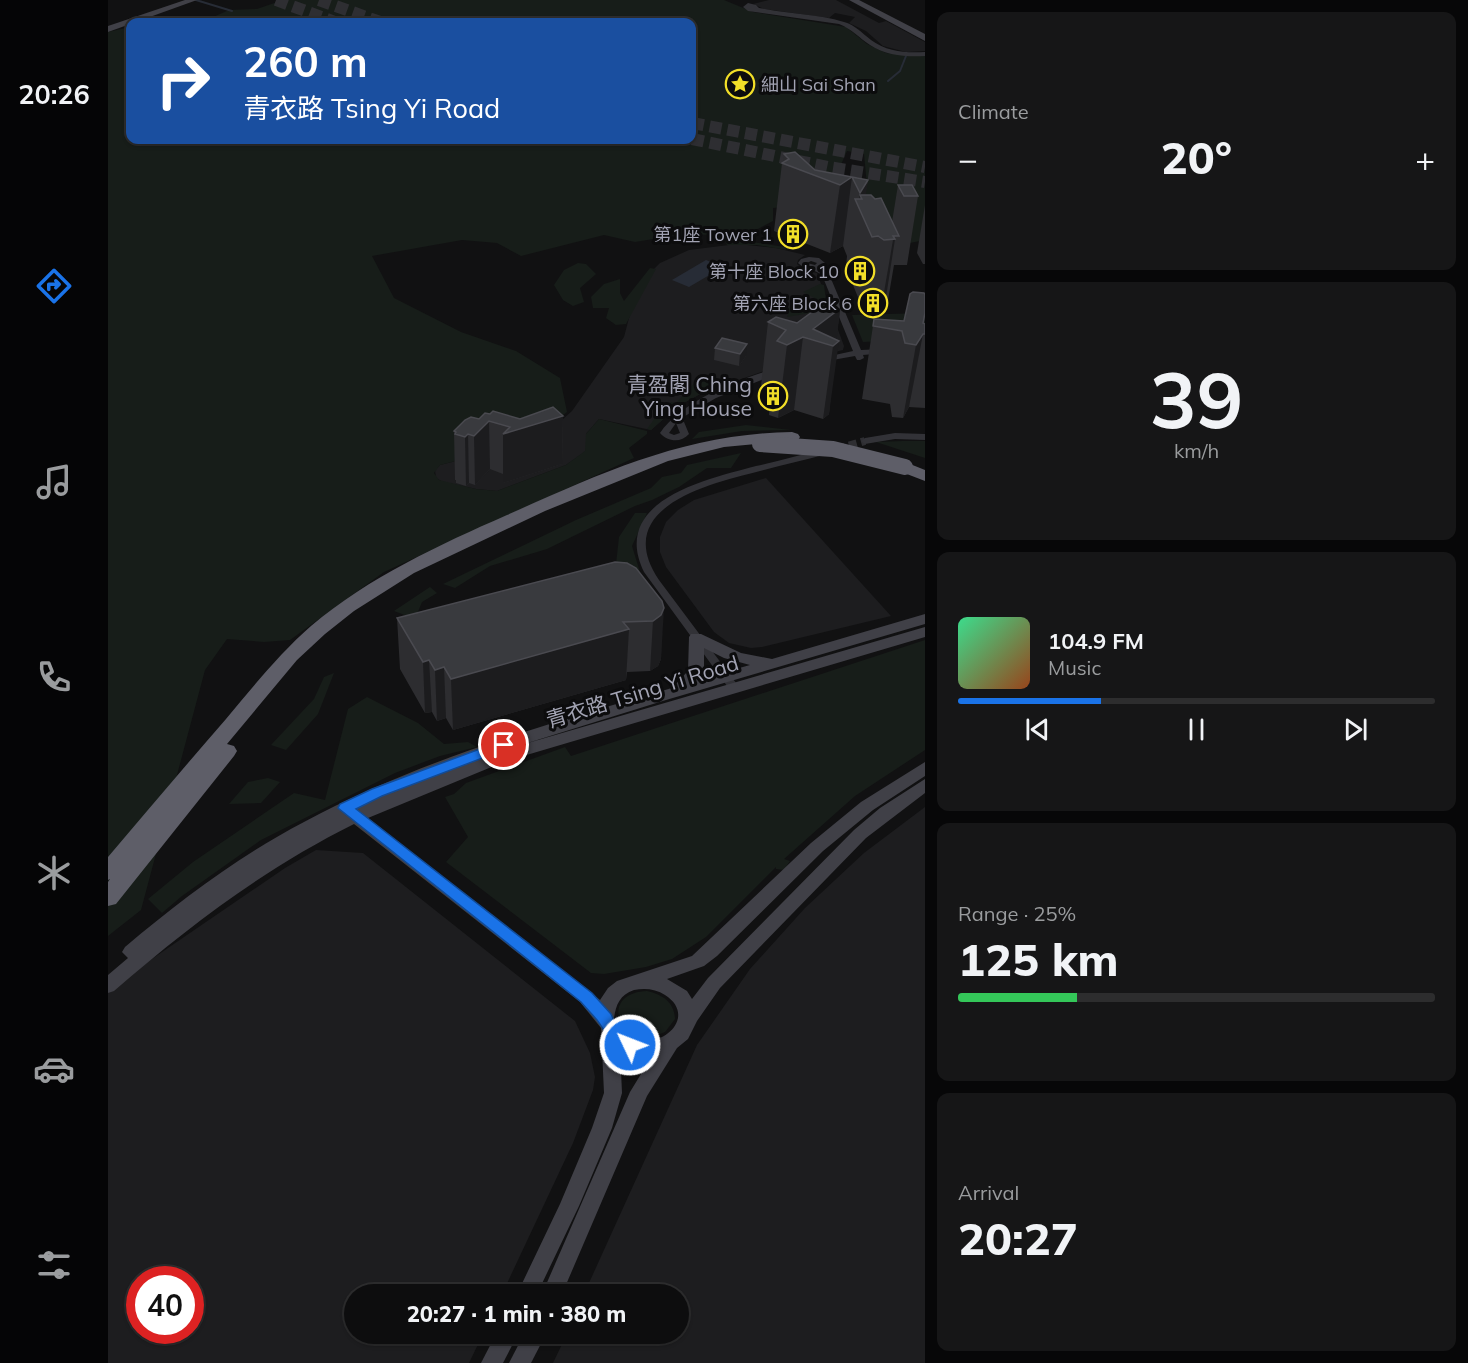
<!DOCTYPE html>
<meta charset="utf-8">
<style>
:root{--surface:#0d0d0e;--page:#161617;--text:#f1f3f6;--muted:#9a9c9e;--line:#2d2d2e;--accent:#1a73e8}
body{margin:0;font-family:Mulish,"Noto Sans TC",sans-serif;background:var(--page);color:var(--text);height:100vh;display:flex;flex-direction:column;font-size:22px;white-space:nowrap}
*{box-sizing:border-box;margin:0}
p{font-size:20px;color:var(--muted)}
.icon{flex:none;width:33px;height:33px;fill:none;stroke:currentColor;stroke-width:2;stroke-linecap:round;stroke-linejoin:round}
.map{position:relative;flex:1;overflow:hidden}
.details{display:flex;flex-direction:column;gap:12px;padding:12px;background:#070708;width:543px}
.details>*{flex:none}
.guide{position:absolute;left:18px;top:18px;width:570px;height:126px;border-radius:12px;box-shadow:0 2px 4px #0004,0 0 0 2px var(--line);background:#1a4fa0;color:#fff;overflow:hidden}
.speed{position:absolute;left:18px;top:1266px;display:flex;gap:12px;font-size:30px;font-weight:700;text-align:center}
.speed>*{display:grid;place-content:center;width:78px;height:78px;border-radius:50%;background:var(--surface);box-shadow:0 2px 4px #0004,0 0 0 2px var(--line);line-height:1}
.speed .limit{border:9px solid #d22;background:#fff;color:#111}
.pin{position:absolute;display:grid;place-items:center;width:51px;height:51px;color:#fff;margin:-26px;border:3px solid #fff;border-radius:50%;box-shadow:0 2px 6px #0007}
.me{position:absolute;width:66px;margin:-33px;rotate:313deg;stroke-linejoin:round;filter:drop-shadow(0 0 4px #0008)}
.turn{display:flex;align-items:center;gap:21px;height:126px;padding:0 18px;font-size:27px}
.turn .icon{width:78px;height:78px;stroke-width:2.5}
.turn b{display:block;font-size:42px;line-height:51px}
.big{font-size:45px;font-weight:800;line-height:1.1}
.details .tile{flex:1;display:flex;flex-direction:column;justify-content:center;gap:9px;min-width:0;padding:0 21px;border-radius:12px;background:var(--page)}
.details .dial{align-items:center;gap:0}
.dial b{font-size:78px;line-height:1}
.song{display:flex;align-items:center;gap:18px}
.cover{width:72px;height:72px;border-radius:9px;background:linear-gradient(135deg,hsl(150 70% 55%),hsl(20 70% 35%))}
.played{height:6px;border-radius:3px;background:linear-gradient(90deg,var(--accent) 30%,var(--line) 30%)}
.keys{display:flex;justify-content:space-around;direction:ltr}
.heat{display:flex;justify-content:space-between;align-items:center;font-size:33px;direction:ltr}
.charge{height:9px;border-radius:4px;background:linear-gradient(90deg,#34c759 25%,var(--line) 0)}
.trip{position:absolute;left:236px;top:1284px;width:345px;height:60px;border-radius:30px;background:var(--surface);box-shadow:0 2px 4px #0004,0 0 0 2px var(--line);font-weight:800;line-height:60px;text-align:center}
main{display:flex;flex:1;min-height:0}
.tabs{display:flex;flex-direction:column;width:108px;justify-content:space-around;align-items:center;background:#050506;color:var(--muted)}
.tabs .icon{width:42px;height:42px}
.tabs .active{color:var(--accent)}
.tabs b{font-size:27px;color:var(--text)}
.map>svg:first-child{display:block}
.built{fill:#1d1d1f;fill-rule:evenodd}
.green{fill:#171d19;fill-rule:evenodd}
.water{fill:#272c36}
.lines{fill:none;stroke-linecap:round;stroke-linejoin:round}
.stream{stroke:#272c36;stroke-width:2}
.street-tunnel{stroke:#2e2e32;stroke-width:8;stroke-dasharray:8 4.5;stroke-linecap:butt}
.highway-tunnel{stroke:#2e2e32;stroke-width:12;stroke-dasharray:12 6;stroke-linecap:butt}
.street{fill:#323237;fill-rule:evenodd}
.secondary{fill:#404047;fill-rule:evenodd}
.highway{fill:#5e5e68;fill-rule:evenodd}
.highway-bridge{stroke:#5e5e68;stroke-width:16}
.wall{fill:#2d2d30}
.shaded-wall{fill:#1c1c1e}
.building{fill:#393a3e;stroke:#4a4a50;stroke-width:1.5}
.route{fill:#1a73e8;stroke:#114b97;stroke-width:1.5}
.labels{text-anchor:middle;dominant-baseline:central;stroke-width:6;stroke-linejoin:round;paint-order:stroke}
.far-poi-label{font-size:18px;fill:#a2a3b3;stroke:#0c0c0d;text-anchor:end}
.poi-label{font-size:21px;fill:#a2a3b3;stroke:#0c0c0d;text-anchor:end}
.street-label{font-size:21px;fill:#a2a3b3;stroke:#0c0c0d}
</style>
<main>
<nav class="tabs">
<b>20:26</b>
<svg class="icon active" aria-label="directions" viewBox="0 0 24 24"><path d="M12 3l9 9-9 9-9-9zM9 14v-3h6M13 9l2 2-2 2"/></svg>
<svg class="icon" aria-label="music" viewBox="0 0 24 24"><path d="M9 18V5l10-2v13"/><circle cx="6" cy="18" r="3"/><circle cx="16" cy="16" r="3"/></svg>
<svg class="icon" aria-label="phone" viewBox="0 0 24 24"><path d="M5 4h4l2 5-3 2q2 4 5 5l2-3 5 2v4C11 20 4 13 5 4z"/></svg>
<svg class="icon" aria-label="climate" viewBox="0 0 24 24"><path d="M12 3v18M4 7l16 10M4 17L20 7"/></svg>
<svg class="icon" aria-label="car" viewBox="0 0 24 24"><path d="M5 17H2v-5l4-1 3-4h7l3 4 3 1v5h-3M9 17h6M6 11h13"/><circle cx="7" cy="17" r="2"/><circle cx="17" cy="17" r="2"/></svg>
<svg class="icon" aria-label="filters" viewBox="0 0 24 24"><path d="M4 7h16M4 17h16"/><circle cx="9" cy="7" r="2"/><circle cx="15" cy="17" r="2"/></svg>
</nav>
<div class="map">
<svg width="817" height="1363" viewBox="0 0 817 1363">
<rect width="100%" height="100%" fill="#111112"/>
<g class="built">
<path d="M661,0H728L771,23L778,21L817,42V51L798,52L775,46L758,31L741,23L747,17L727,13L721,18L656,9L645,4Z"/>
<path d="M629,244L668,248L697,255L690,260L689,264L696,270L709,273L736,346L735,350L673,365L594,393L570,406L543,430L491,419L478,434V451L458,465L389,491L368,489L335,482L328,478L327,470L332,465L402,447L446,427L464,411L516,337L525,303L544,271L552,263L581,250Z"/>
<path d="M658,478L783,616L654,647L643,648L621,643L606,632L558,567L552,552V537L558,522L570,510L586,500Z"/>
<path d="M817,807V1363H445L459,1334H570V1294H476L589,1045L642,969L697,908L756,853Z"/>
<path d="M208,850L255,853L467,1021L482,1053L487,1077L485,1090L465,1143L394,1294H246V1334H375L361,1363H0V993L41,961L177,868ZM32,1280H82V1330H32Z"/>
</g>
<g class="green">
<path d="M175,0H616L645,12L738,27L759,44L778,53L817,56V240L766,250L677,207L665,208V221L646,231L644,242L677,247L678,250L649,245H619L613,234L564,236L527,242L496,235L413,256L389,243L354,240L264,256L286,298L353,332L408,351L452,378L459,412L429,435L391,450L332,465L326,473L331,480L368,489L389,491L458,465L477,451L478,434L491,419L539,431V434L521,448L526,458L276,572L182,640L156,642L119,639L97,670L33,910L0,936V32L22,27V140H584V22H94L121,10L149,9ZM739,151L756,154L759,186H739L728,176Z"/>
<path d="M470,263L478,264L488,274L472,288L476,302L465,306L455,300L446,285L456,270Z"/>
<path d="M542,268L548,269L518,324L508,325L498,318L501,308H485L483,297L496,284L512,279V293L516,301Z"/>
<path d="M712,284L716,285L718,300L725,305L720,310L679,317L680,314L663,309L667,305C683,306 697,317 711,304L710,300L695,292Z"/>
<path d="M817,313V339L755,342L744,315Z"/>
<path d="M590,379L617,385L594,393L570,406L543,430L539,429L549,415L554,416L563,402L568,403Z"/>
<path d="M638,425L683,430L634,431L584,439L591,432Z"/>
<path d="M794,441H817V458L768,442Z"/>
<path d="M633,453L623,468H599L571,487L544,500L527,506L439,549L382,566L347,588L335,584L468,520L543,488L554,477L573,473L579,465Z"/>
<path d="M527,513H539L524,546L532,572L530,581L508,564L511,537Z"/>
<path d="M322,587L329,593L314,602L307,619L286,611Z"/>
<path d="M817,640V750L747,796L676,859L682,861L676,870L668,869V867L598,937L564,959L538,967L496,974L483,973L338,862L360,837L337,797L346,794L358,783L457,747L463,756Z"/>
<path d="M226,673L210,714L178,750L163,745L206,699L216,677Z"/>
<path d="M259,697L310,723L336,744L360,742L369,747L332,756L287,773L153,840L74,896L54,913L40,899L85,862L186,793L217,800L240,709Z"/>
<path d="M160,778L172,782L153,803L121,804L140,782Z"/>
<path d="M539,991C555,995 566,1002 567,1019L557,1032C512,1053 488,993 539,991Z"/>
</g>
<path class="water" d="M598,260L615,267L581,287L564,280Z"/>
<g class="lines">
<g class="stream">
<path d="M88,0L124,11"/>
<path d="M780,81L792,71L798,56"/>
</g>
<path class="street-tunnel" d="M729,449L757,441"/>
<g class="highway-tunnel">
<path d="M168,0L227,22"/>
<path d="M211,0L272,22"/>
<path d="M584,123L817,167"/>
<path d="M584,139L720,167L817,182"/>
</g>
<g class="street">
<path d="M640,3L648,5L651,8L657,9C683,14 710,14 736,22C747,25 754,33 763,40C779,52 798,53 817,52V56C799,57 778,56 762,45C751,38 744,29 731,24L640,11L635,7Z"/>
<path d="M701,257L711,258L717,263L713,268L721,274L753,350L775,349L779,351L778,353L755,355L756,358L752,360H749L747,356L713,362V358L745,351L714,275C706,269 697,270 690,263L693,259ZM703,261L709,263L707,265L699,263Z"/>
<path d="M666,369L669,370V374L608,398L577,416L576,422L581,434C573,443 560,442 552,433C574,401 629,380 666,369ZM568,423L572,433L566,435L561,433Z"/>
<path d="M787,433L817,434V440L787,439L757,444L753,441L757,438Z"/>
<path d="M716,449L719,450V454C697,460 674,465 652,471C601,484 502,507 551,580L631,687L630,690H622L536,572C501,500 600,479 648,466C671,461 693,455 716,449Z"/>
</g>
<g class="secondary">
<path d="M77,0H89L0,32V26Z"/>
<path d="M741,0H751L817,34V41Z"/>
<path d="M817,614V624L558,700L413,745L817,627V637L398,761L260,818L492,1000L500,988L509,981L584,956L703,843L753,802L817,762V776L765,810L715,851L609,956L596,966L559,979L579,991L584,999L600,978L746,830L772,808L817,779V793L758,838L612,988L589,1021L580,1039L569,1048L539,1096L454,1294H434L522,1092L544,1056H530L512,1048L514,1093L504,1128L471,1206L429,1294H409L452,1204L484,1128L496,1093L493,1028L472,1002L246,824C156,869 82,925 6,991L0,993V975L20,958L14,952L17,947C73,900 131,856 196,822C311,760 439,724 564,688L580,671L581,637L583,634H593L633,653L664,659ZM596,648L616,658L642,665L589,680L596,666ZM526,990C537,988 548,989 557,995C598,1021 533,1069 506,1018C508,1004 512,995 526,990Z"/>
<path d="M388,1334H410L395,1363H373Z"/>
<path d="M416,1334H438L423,1363H401Z"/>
</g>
<g class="highway">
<path d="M684,432L690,434L692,437L690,440L616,447L560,461L437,511L306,573L246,611L217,634L189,660L119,744L126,746L129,751L126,756L8,904L0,906V882L2,879L0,880V857C39,811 78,765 118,719C145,687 171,654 203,626C261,577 331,545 399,515C496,472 577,434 684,432Z"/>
<path d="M797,462L817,470V481L791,471L789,467Z"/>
</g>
<path class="highway-bridge" d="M652,444L725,449L797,467"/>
</g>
<g class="wall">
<path d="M676,154L707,170L760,180L757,195L784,222L790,185L810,196L799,265H786L779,306H776V310L765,311L759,307H754L738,268L739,256L735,246L722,253L666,231L674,163L675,162Z"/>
<path d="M817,205V264H815L809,253Z"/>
<path d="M733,303L728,339L721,414L715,419L686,410L670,418L661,415L662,400L652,395L660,322L689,323Z"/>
<path d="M817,315L816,324H817V408L801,407L795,418L784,417L782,404L754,399L766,319L796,321Z"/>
<path d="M614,338L638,356L631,366L606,360L607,348Z"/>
<path d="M382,414L412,419L455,416L454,464L395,483V474L382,469L367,485L361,483L358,486L348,483V480H347L346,431Z"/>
<path d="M554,601L553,659L550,666L542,671L519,672L518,680L345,730L338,718L329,721L324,712L317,713L292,669L289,618Z"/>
</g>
<g class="shaded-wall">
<path d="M744,177L735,246L722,253L732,185Z"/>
<path d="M760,180L755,215L754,199L752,195L751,207L750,205L752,193Z"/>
<path d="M787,239L776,310H773L785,240Z"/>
<path d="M733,303L728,344L731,341L721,414L715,419L725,346L705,329Z"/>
<path d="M815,334L801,407L795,418L808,345Z"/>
<path d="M695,337L686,410L670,418L679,345Z"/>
<path d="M639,344L638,356L631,366L632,354Z"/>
<path d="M455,416L454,464L395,483V434Z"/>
<path d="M381,421L382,469L367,485L366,436Z"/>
<path d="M360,434L361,483L358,486L357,437Z"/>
<path d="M556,608L553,659L550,666L542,671L545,621Z"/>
<path d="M521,629L518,680L345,730L343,679Z"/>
<path d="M321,660L324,712L317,713L315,662Z"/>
<path d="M336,667L338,718L329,721L327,670Z"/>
</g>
<g class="building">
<path d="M687,152L707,170L760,180L752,193L744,177L732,185L674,163L681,159L676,154Z"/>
<path d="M790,185H804L810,196H796Z"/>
<path d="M752,195H763L767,199L773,198L791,236H785L787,239L776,240L770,236L764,237L747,199H754Z"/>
<path d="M805,292L816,293L817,295V313L815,323L817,324V334H815L808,345L797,343L794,331L765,326L766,319L796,321L802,294Z"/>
<path d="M724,300L733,303L730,310L705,329L731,341L725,346L695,337L679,345L669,341L678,330L660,322L668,317L689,323L719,301Z"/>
<path d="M614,338L639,344L632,354L607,348Z"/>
<path d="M445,407L455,416L395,434L402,427L381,421L366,436L360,434L357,437L347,434L348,432L346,431L357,420L363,417L371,419L377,413L382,414L385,411L412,419Z"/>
<path d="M507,562L519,563L528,568L554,601L556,608L553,615L545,621L515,622L521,629L343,679L336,667L327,670L321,660L315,662L289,618Z"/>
</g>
<path class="route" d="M396,740L401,741L404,745L401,748L274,796L248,809L484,993L503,1014L508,1025L516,1033L528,1040L530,1045L528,1050L522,1052C501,1045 500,1035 489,1020C484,1014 478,1008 473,1002L230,808L232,804L264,789Z"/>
<defs>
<g id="sight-ring" transform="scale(1.5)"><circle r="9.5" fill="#0c0c0d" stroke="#f2df28" stroke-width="1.5"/><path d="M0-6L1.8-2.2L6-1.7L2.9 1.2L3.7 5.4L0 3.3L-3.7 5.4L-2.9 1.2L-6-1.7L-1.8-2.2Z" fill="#f2df28"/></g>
<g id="building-ring" transform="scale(1.5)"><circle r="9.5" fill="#0c0c0d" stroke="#f2df28" stroke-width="1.5"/><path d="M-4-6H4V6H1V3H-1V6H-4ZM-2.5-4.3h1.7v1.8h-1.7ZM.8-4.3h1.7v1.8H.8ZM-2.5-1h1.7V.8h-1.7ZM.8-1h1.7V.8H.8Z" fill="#f2df28"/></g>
</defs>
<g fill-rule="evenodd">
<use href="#sight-ring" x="632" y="84"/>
<use href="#building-ring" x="685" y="234"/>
<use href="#building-ring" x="752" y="271"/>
<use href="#building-ring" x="765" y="303"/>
<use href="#building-ring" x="665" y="396"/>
</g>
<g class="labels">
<g class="far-poi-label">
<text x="653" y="84" text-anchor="start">細山 Sai Shan</text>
<text x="664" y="234">第1座 Tower 1</text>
<text x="731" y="271">第十座 Block 10</text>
<text x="744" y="303">第六座 Block 6</text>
</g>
<g class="poi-label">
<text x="644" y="384">青盈閣 Ching<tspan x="644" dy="24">Ying House</tspan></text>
</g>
<g class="street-label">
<text transform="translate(534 691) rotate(-17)">青衣路 Tsing Yi Road</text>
</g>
</g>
</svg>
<div class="speed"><div class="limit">40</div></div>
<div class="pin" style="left:396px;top:745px;background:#d93025"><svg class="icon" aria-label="arrive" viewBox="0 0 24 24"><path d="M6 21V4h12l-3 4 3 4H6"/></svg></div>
<svg class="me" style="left:522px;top:1045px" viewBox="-20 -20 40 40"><circle r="17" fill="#1a73e8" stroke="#fff" stroke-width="3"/><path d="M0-11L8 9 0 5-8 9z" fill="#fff"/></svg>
<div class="trip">20:27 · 1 min · 380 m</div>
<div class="guide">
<div class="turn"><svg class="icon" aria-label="right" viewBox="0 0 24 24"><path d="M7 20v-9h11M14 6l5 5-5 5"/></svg><div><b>260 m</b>青衣路 Tsing Yi Road</div></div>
</div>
</div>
<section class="details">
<div class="tile"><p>Climate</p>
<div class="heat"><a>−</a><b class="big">20°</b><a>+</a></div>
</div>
<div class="tile dial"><b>39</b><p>km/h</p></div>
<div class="tile">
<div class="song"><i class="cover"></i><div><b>104.9 FM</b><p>Music</p></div></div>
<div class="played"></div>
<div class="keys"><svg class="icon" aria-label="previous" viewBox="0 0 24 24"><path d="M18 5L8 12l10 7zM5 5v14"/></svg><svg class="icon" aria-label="pause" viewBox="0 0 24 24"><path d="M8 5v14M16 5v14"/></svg><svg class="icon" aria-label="next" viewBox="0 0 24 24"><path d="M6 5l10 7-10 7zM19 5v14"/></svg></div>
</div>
<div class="tile"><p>Range · 25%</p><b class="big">125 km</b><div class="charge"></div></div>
<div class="tile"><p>Arrival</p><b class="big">20:27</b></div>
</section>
</main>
